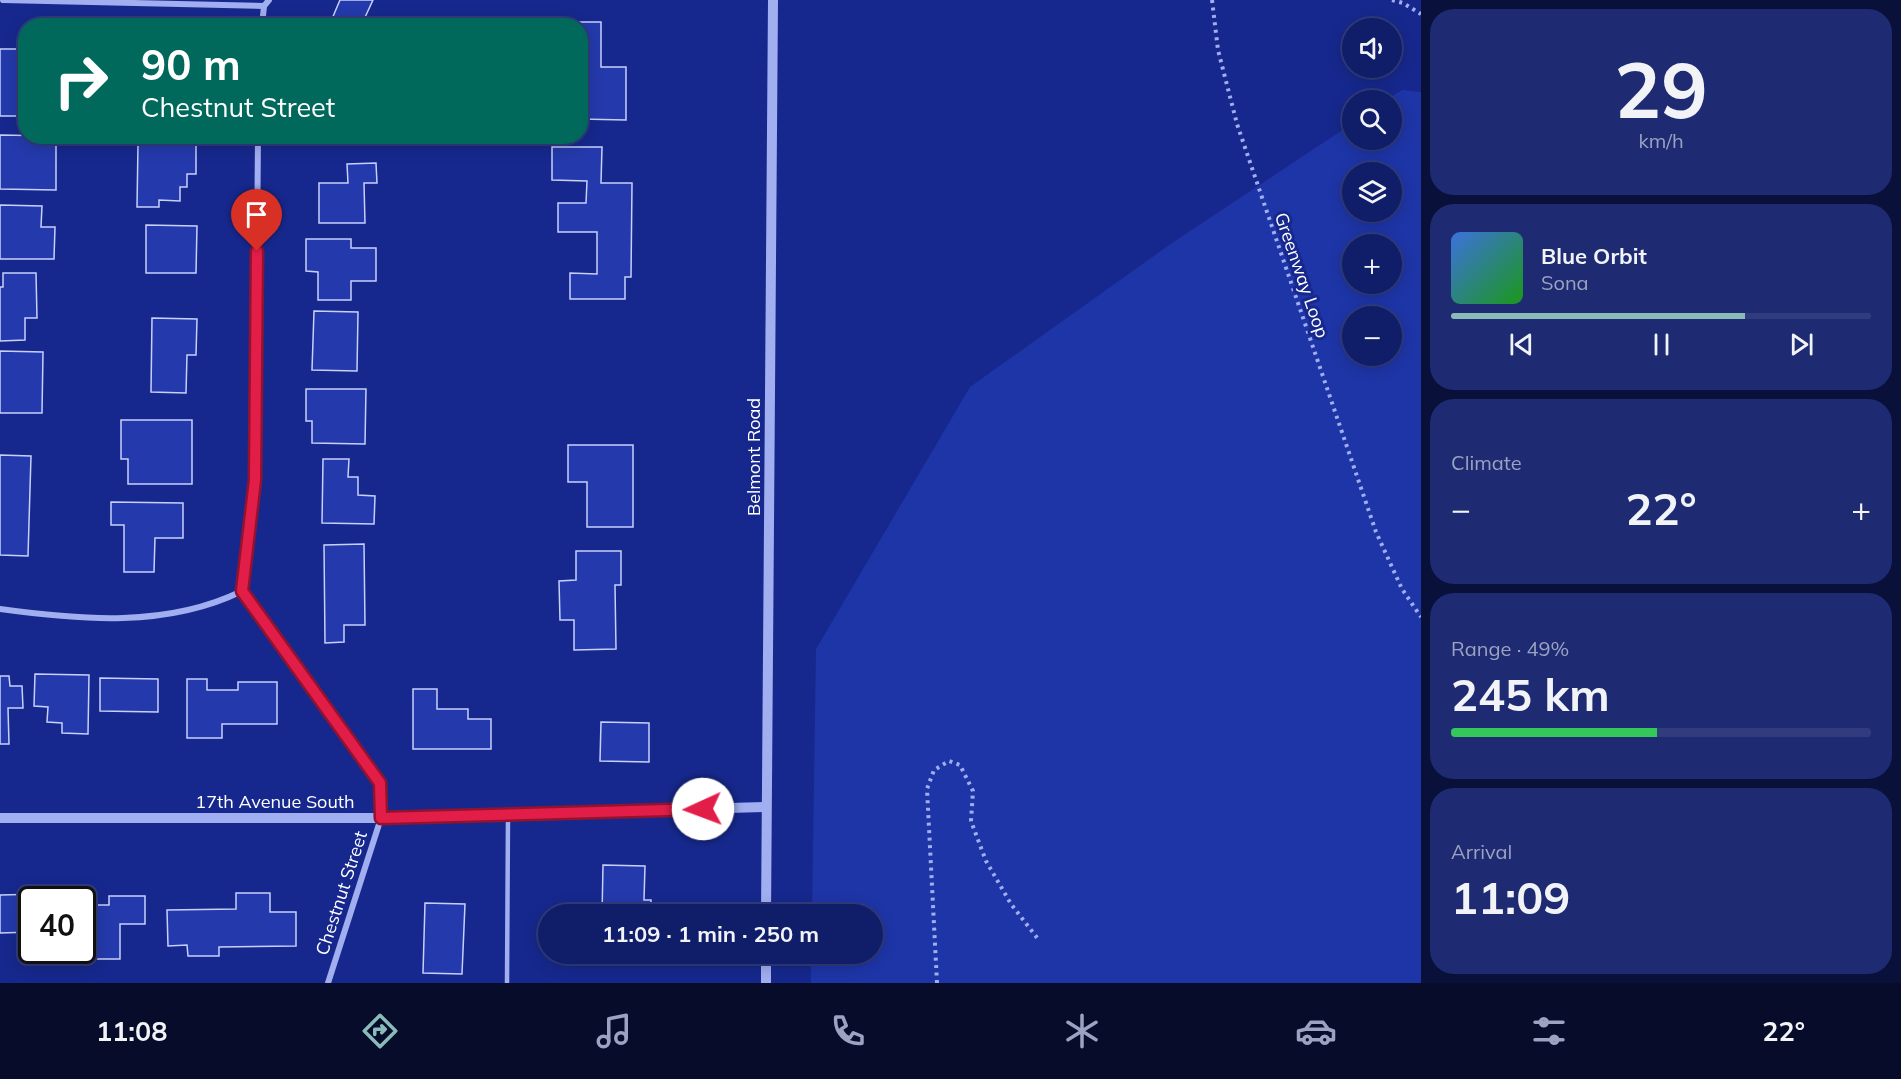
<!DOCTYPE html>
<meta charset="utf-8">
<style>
:root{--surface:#101e6a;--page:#1e2b72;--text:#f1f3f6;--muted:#9ca2c1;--line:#303c7e;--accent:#8bbbb9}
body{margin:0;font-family:Mulish,sans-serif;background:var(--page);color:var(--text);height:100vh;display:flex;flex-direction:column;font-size:22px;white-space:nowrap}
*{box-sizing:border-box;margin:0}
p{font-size:20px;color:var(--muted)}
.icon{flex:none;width:33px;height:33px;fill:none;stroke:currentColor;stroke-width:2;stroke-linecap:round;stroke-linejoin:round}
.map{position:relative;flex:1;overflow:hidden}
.drawer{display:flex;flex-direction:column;gap:9px;padding:9px;background:#09103a;width:480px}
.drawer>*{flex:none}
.hud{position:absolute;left:18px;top:18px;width:570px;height:126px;border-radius:24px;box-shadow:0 3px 15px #0003,0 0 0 2px var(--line);background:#00695c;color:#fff;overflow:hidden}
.tools{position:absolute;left:1342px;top:18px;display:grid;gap:12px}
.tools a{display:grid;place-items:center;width:60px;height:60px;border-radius:50%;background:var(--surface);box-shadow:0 3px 15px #0003,0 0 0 2px var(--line);font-size:30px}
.speed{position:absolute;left:18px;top:886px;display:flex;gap:12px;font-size:30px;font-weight:700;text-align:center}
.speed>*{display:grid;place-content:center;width:78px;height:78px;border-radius:50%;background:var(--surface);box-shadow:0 3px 15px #0003,0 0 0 2px var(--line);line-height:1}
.speed .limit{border:3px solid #111;border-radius:9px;background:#fff;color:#111}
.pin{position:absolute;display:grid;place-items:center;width:51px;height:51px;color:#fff;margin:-62px -26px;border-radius:50% 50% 50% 0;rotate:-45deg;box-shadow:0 0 6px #0007}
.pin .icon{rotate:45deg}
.me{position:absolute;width:66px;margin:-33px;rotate:268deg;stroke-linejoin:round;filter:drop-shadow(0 0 4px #0008)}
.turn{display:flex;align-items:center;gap:21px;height:126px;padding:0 24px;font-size:27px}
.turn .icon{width:78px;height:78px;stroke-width:2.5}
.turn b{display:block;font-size:42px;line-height:51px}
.big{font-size:45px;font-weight:700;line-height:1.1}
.drawer .widget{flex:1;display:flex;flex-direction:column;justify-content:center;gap:9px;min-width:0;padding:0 21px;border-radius:24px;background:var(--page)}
.drawer .dial{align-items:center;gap:0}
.dial b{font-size:78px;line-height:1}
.song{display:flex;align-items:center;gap:18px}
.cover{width:72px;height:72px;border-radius:9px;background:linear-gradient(135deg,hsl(220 70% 55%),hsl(120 70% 35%))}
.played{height:6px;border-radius:3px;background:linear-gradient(90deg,var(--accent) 70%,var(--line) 70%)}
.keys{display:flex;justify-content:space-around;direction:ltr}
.heat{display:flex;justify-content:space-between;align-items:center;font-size:33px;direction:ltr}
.charge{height:9px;border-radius:4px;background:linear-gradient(90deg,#34c759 49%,var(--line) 0)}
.trip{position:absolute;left:538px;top:904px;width:345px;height:60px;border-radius:30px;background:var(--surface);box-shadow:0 3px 15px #0003,0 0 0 2px var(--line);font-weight:700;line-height:60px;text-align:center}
.tab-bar{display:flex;height:96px;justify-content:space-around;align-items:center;background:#060c2a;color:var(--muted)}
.tab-bar .icon{width:42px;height:42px}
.tab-bar .current{color:var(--accent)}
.tab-bar b{font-size:27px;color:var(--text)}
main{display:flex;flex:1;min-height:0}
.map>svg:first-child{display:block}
.green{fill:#1e35a7;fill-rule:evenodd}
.building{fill:#243aac;stroke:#c7d0fb;stroke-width:1.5}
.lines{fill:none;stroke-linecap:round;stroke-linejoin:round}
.path{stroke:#a1aeef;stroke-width:4;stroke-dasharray:3 4.5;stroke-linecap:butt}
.service{stroke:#a1aeef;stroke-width:4.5}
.minor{stroke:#a1aeef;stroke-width:6}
.tertiary{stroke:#a1aeef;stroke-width:10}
.route-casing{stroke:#92132f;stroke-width:15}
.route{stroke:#e11d48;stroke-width:10}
.labels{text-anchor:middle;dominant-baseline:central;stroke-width:6;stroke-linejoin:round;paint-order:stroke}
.street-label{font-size:18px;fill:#fff;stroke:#16288d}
</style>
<main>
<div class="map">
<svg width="1421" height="983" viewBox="0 0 1421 983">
<rect width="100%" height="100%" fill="#16288d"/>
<path class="green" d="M1402,90L1421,92V983H811V954H873V915H812L816,649L970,387L1172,243L1353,123V140H1392V100H1386ZM1353,172H1392V212H1353ZM1353,244H1392V284H1353ZM1353,316H1392V356H1353Z"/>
<g class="building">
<path d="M340,0H373L361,26H329Z"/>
<path d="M549,22H601V67H626V120L580,119V26H549Z"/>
<rect x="0" y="49" width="26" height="67"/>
<path d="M0,135L56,136V190L0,189Z"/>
<rect x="322" y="136" width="29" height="4"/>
<path d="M138,144L196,145V174H187V187H180V201L159,200V207H137Z"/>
<path d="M552,147H602L601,183H632L631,277H625V299H570V273L597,274V232H558V203H586L587,181L552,180Z"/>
<path d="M376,163L377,183H364L365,223H319V183H348L347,164Z"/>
<path d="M0,205L42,206L41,227H55L54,259H0Z"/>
<path d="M146,225L197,226L196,273H146Z"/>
<path d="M306,239H351V248H376V281H351V300H318V272L306,271Z"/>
<path d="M3,273H36L37,318H25V340L0,341V287H3Z"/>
<path d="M314,311L358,312L357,371L312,370Z"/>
<path d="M152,318L197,319L196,355H187L186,393L151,392Z"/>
<path d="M0,351L43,352L42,413H0Z"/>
<path d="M306,389H366L365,444L312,443V421H306Z"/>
<path d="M121,420H192V484H128V459H121Z"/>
<path d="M568,445H633V527H587V482H568Z"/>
<path d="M0,455L31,456L28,556L0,555Z"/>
<path d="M323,459H349L348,477H358V495L375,496L374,524L322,523Z"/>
<path d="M111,502L183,503V538H155L154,572H124V525H111Z"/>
<path d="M364,544L365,625H344V642L325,643L324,545Z"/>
<path d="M576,551H621V585H615L616,649L574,650V620H560L559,581L576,580Z"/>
<path d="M35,674L89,675L88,734L62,733V723L47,722L48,707L34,706Z"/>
<path d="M0,676H9L10,686H22L23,708H8L9,744H0Z"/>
<path d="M100,678L158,679V712L100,711Z"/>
<path d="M187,679H207V690H238V682H277V724H222V738H187Z"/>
<path d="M413,689H437V709H468V719H491V749H413Z"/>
<path d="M601,722L649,723V762L600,761Z"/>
<path d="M603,865L645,866L644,900H651V915H602Z"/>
<path d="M236,893H270V912H296V946L219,947V956H188L187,945L168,946L167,910L236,909Z"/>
<path d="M41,894V900H32V932L0,933V895Z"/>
<path d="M109,896H145V924H120V959H59V951H82V905H109Z"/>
<path d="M425,903L465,904L462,974L423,973Z"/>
<path d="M610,954H644V960L610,959Z"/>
</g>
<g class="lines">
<g class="path">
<path d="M1212,0L1218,50L1237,124L1376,532L1402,589L1421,617"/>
<path d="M1392,0L1403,3L1421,14"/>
<path d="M937,983L927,789L934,770L949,761L960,765L973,791L971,821L986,861L1011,904L1038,939"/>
</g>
<path class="service" d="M507,983L508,815"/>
<g class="minor">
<path d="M3,0L264,6"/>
<path d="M262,26L264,6L269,0"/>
<path d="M258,136L255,480L242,591L379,783L381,818L328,983"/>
<path d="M0,609C80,620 167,628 242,591"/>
</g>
<g class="tertiary">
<path d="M0,818H381L766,807"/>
<path d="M766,915L773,0"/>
<path d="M766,983V954"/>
</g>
</g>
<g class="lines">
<g class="route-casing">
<path id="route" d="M257,251L255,480L242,591L380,783L381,818L703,809"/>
</g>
<use href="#route" class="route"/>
</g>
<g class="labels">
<g class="street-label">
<text transform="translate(1302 275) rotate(71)">Greenway Loop</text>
<text transform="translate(753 457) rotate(-90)">Belmont Road</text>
<text x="275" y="801">17th Avenue South</text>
<text transform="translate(341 893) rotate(-72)">Chestnut Street</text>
</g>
</g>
</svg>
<div class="tools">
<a><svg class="icon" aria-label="sound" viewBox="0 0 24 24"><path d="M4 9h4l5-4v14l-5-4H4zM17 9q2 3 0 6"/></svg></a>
<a><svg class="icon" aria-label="search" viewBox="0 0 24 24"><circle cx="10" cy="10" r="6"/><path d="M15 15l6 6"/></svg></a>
<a><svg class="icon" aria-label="layers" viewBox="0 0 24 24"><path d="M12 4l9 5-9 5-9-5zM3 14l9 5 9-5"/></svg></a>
<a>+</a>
<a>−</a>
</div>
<div class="speed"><div class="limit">40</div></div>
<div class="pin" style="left:257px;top:251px;background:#d93025"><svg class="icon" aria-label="arrive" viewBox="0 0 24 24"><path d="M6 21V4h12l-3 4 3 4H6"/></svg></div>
<svg class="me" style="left:703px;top:809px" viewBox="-20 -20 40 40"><circle r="19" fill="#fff"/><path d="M0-13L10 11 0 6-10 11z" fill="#e11d48"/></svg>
<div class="trip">11:09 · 1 min · 250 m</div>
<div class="hud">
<div class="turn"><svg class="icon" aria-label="right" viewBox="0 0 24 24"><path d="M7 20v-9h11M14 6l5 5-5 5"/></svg><div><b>90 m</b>Chestnut Street</div></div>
</div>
</div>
<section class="drawer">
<div class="widget dial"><b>29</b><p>km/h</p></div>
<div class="widget">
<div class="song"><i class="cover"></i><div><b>Blue Orbit</b><p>Sona</p></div></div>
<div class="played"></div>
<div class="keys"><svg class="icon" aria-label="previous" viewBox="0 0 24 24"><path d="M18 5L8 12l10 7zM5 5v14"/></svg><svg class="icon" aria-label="pause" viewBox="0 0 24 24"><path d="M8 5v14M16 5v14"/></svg><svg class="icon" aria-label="next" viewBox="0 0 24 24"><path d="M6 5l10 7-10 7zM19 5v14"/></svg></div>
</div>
<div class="widget"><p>Climate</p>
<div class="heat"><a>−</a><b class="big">22°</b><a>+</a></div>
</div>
<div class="widget"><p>Range · 49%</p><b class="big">245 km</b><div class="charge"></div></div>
<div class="widget"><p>Arrival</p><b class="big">11:09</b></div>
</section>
</main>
<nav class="tab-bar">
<b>11:08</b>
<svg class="icon current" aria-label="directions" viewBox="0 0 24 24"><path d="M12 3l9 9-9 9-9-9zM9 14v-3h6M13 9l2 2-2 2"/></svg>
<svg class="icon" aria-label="music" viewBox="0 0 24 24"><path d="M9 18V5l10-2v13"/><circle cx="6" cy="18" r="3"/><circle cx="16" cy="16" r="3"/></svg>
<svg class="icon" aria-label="phone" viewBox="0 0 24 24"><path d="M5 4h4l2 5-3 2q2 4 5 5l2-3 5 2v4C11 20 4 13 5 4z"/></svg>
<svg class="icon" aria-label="climate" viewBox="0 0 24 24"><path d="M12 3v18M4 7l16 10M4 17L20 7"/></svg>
<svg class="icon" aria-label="car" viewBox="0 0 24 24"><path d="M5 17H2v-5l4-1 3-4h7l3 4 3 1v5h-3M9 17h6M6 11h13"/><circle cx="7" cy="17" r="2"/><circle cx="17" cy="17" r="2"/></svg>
<svg class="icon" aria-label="filters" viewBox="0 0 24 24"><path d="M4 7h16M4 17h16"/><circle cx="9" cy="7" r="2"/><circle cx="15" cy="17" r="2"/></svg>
<b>22°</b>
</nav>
